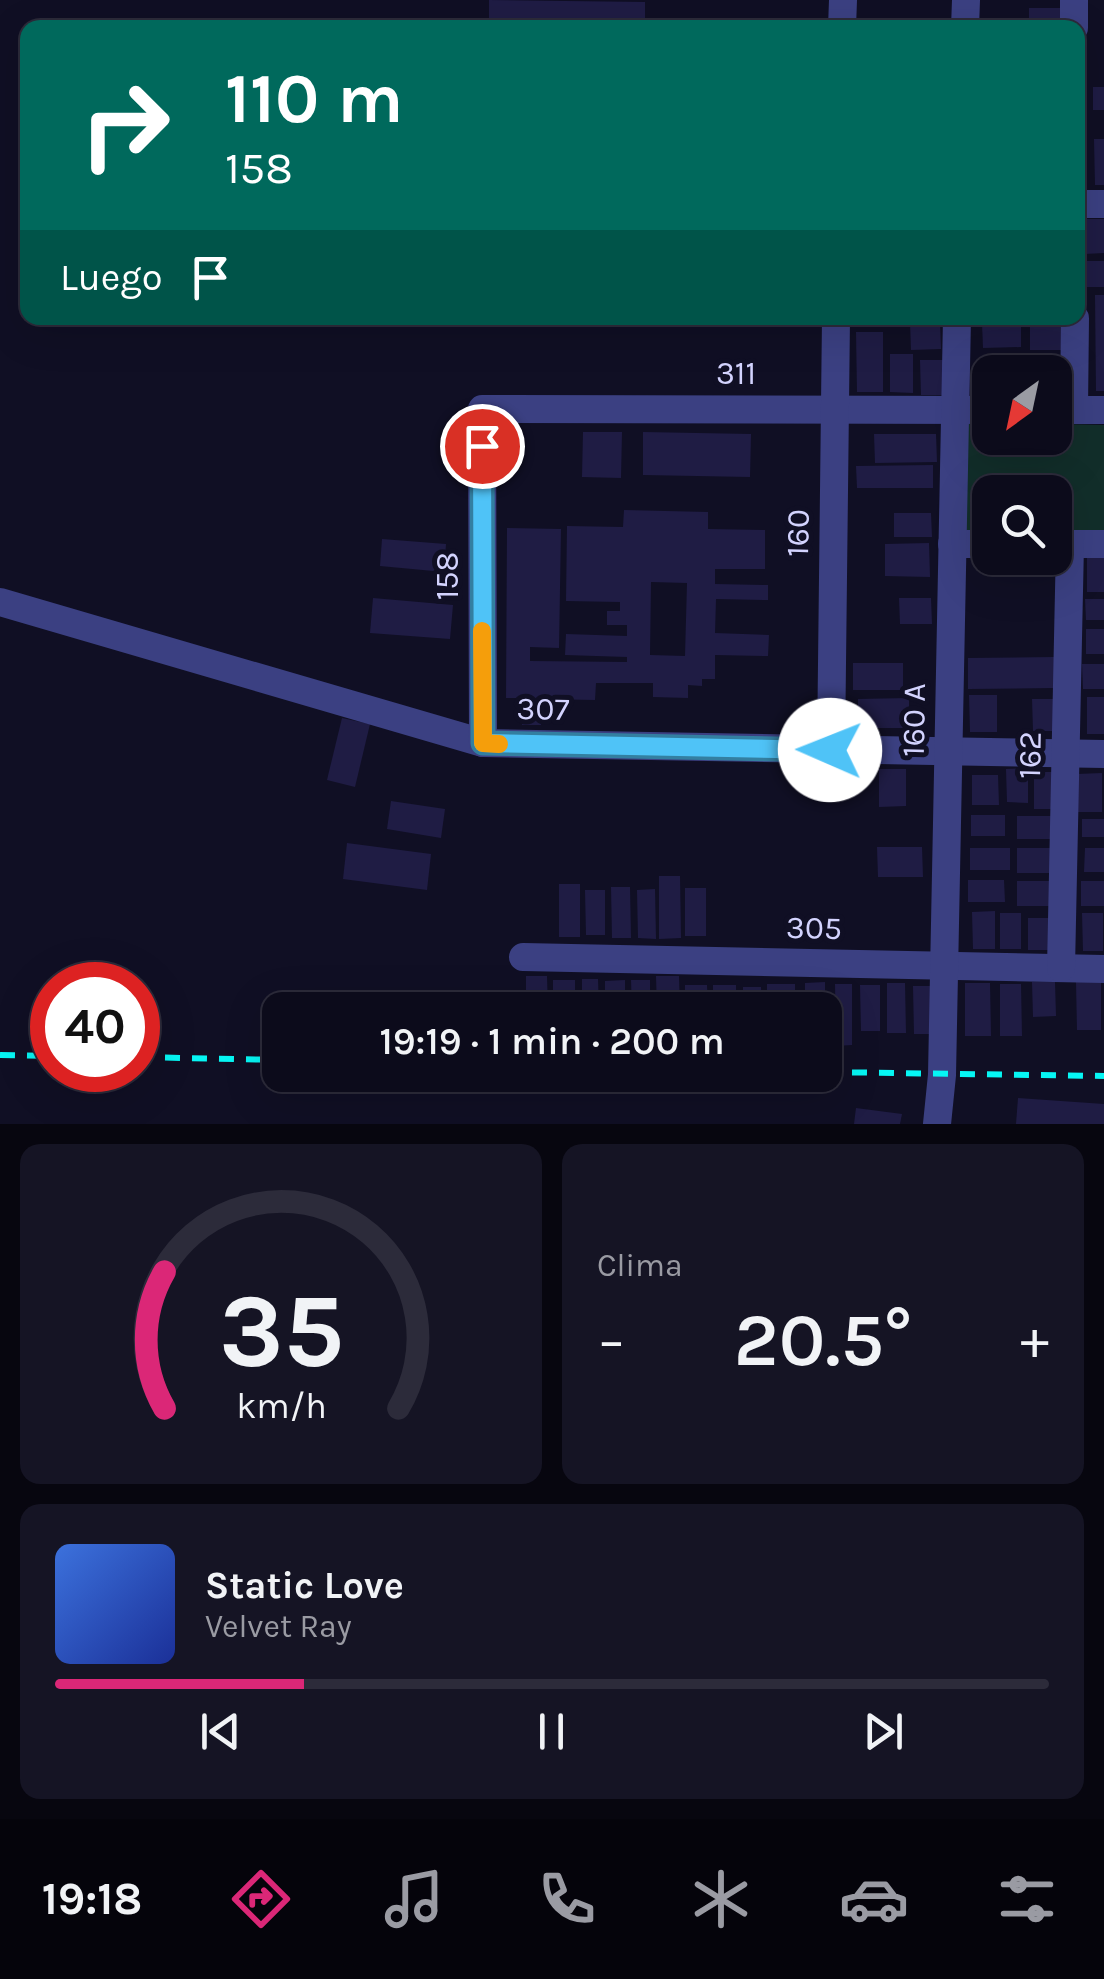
<!DOCTYPE html>
<html lang="es">
<meta charset="utf-8">
<style>
:root{--surface:#0c0b1b;--page:#151424;--text:#f1f3f6;--muted:#9a9ba3;--line:#2c2b3a;--accent:#db2777}
body{margin:0;font-family:Karla,sans-serif;background:var(--page);color:var(--text);height:100vh;display:flex;flex-direction:column;font-size:38px;white-space:nowrap}
*{box-sizing:border-box;margin:0}
p{font-size:32px;color:var(--muted)}
.icon{flex:none;width:55px;height:55px;fill:none;stroke:currentColor;stroke-width:2;stroke-linecap:round;stroke-linejoin:round}
.map{position:relative;height:1124px;overflow:hidden}
.side{display:flex;flex-direction:column;gap:20px;padding:20px;background:#07060f;flex:1}
.side>*{flex:none}
.top-card{position:absolute;left:20px;top:20px;width:1065px;height:305px;border-radius:20px;box-shadow:0 10px 40px #0002,0 0 0 2px var(--line);background:#00695c;color:#fff;overflow:hidden}
.needle{width:65px;rotate:213deg}
.tools{position:absolute;left:972px;top:355px;display:grid;gap:20px}
.tools a{display:grid;place-items:center;width:100px;height:100px;border-radius:20px;background:var(--surface);box-shadow:0 10px 40px #0002,0 0 0 2px var(--line);font-size:50px}
.speed{position:absolute;left:30px;top:962px;display:flex;gap:20px;font-size:50px;font-weight:700;text-align:center}
.speed>*{display:grid;place-content:center;width:130px;height:130px;border-radius:50%;background:var(--surface);box-shadow:0 10px 40px #0002,0 0 0 2px var(--line);line-height:1}
.speed .limit{border:15px solid #d22;background:#fff;color:#111}
.pin{position:absolute;display:grid;place-items:center;width:85px;height:85px;color:#fff;margin:-42px;border:5px solid #fff;border-radius:50%;box-shadow:0 2px 10px #0007}
.me{position:absolute;width:110px;margin:-55px;rotate:271deg;stroke-linejoin:round;filter:drop-shadow(0 0 8px #0008)}
.turn{display:flex;align-items:center;gap:35px;height:210px;padding:0 40px;font-size:45px}
.turn .icon{width:130px;height:130px;stroke-width:2.5}
.turn b{display:block;font-size:70px;line-height:85px}
.then{display:flex;align-items:center;height:95px;padding:0 40px;background:#0003;gap:20px;font-size:38px}
.big{font-size:75px;font-weight:600;line-height:1.1}
.side .tile{flex:1;display:flex;flex-direction:column;justify-content:center;gap:15px;min-width:0;padding:0 35px;border-radius:20px;background:var(--page)}
.side .dial{align-items:center;gap:0}
.dial svg{height:260px;overflow:visible;fill:none;stroke:var(--line);stroke-width:7;stroke-linecap:round;text-anchor:middle}
.dial text{fill:var(--text);stroke:none}
.song{display:flex;align-items:center;gap:30px}
.cover{width:120px;height:120px;border-radius:15px;background:linear-gradient(135deg,hsl(220 70% 55%),hsl(230 70% 35%))}
.played{height:10px;border-radius:5px;background:linear-gradient(90deg,var(--accent) 25%,var(--line) 25%)}
.keys{display:flex;justify-content:space-around;direction:ltr}
.heat{display:flex;justify-content:space-between;align-items:center;font-size:55px;direction:ltr}
.side .tiles{flex:1;display:grid;gap:20px;grid-template-columns:1fr 1fr}
.tile:last-child{grid-column:span 2}
.trip{position:absolute;left:262px;top:992px;width:580px;height:100px;border-radius:20px;background:var(--surface);box-shadow:0 10px 40px #0002,0 0 0 2px var(--line);font-weight:600;line-height:100px;text-align:center}
.menu{display:flex;height:160px;justify-content:space-around;align-items:center;background:#05040b;color:var(--muted)}
.menu .icon{width:70px;height:70px}
.menu .selected{color:var(--accent)}
.menu b{font-size:45px;color:var(--text)}
.map>svg:first-child{display:block}
.green{fill:#122e2a}
.building{fill:#1f1c44;fill-rule:evenodd}
.lines{fill:none;stroke-linecap:round;stroke-linejoin:round}
.minor{stroke:#3b4082;stroke-width:28}
.rail{stroke:#06f6f4;stroke-width:6;stroke-dasharray:15 12;stroke-linecap:butt}
.route-casing{stroke:#337fa1;stroke-width:25}
.route{stroke:#4fc3f7;stroke-width:18}
.slow{stroke:#f59e0b;stroke-width:18}
.labels{text-anchor:middle;dominant-baseline:central;stroke-width:10;stroke-linejoin:round;paint-order:stroke}
.street-label{font-size:32px;fill:#d3d3fe;stroke:#100f24}
</style>
<div class="map">
<svg width="1104" height="1124" viewBox="0 0 1104 1124">
<rect width="100%" height="100%" fill="#100f24"/>
<path class="green" d="M964,422H990V438H1055V424L1104,425V537L1055,536V492H990V535L963,534Z"/>
<g class="building">
<path d="M489,0L645,2V28H489Z"/>
<path d="M1029,8H1060V21L1029,22Z"/>
<rect x="1093" y="87" width="11" height="23"/>
<path d="M1094,139H1104V185H1095Z"/>
<path d="M1085,219H1104V253L1085,254Z"/>
<rect x="1087" y="261" width="17" height="26"/>
<path d="M1095,295H1104V391H1096Z"/>
<path d="M910,321H940L941,349L911,350Z"/>
<path d="M1021,322V347L983,348L982,323Z"/>
<rect x="1030" y="326" width="34" height="24"/>
<path d="M856,332H883V392H857Z"/>
<path d="M890,354H913V393L890,392Z"/>
<path d="M983,358H1008V372H990V394H983Z"/>
<rect x="1015" y="358" width="23" height="14"/>
<path d="M920,360H945L946,395H921Z"/>
<path d="M1044,361H1066V394H1055V372H1044Z"/>
<path d="M583,432H622L621,478L582,477Z"/>
<path d="M643,432L751,434L750,477L643,475Z"/>
<path d="M874,434H936L937,462L875,463Z"/>
<path d="M933,465V488H857L856,466Z"/>
<path d="M624,510L708,512V529L765,530V569H715V584L768,585V600L716,599L715,633L769,635L768,656L715,655V679H702V686L688,685V698L653,697V683H596L595,700L541,699V725H522L523,698H506L507,528L561,529L559,648L530,647V661L627,662V657L565,655L566,634L627,636V625H607V611H620V602L566,601L567,526L623,527ZM651,582L687,583L685,656L650,655Z"/>
<path d="M894,513H931L932,537H894Z"/>
<path d="M382,539L446,544L444,572L380,566Z"/>
<path d="M929,543L930,577L885,576V544Z"/>
<rect x="1087" y="557" width="17" height="35"/>
<path d="M373,598L453,605L450,639L370,633Z"/>
<path d="M899,598H931L932,624H900Z"/>
<path d="M1085,599H1104V620H1086Z"/>
<rect x="1086" y="629" width="18" height="25"/>
<path d="M1054,657V688L968,689V658Z"/>
<rect x="853" y="663" width="50" height="27"/>
<path d="M1082,664H1104V689H1083Z"/>
<path d="M969,695H997V732H970Z"/>
<rect x="1087" y="697" width="17" height="37"/>
<path d="M909,698V728H858V699Z"/>
<path d="M1032,699H1053V731H1033Z"/>
<path d="M342,718L370,724L355,787L327,780Z"/>
<path d="M1028,768V803L1007,802L1006,769Z"/>
<path d="M879,769H906V806L879,807Z"/>
<rect x="1034" y="772" width="18" height="37"/>
<path d="M1102,773V812H1078L1077,774Z"/>
<path d="M972,775H998L999,805H972Z"/>
<path d="M391,801L445,809L441,838L387,829Z"/>
<rect x="971" y="815" width="34" height="21"/>
<rect x="1017" y="816" width="34" height="23"/>
<rect x="1082" y="819" width="22" height="18"/>
<path d="M347,843L431,854L427,890L343,879Z"/>
<path d="M877,847H922L923,877H878Z"/>
<rect x="970" y="848" width="40" height="22"/>
<rect x="1017" y="848" width="34" height="25"/>
<path d="M1085,848H1104V872H1084Z"/>
<path d="M659,876H680L681,938L659,939Z"/>
<path d="M968,880H1004L1005,902H968Z"/>
<rect x="1017" y="881" width="35" height="25"/>
<rect x="1081" y="881" width="23" height="25"/>
<rect x="559" y="884" width="21" height="53"/>
<path d="M611,887H630L631,938H612Z"/>
<rect x="685" y="888" width="21" height="48"/>
<path d="M655,889L656,939L638,938L637,890Z"/>
<path d="M585,890H605V935H586Z"/>
<path d="M995,911V949H973L972,912Z"/>
<rect x="1000" y="913" width="21" height="36"/>
<path d="M1082,913H1103V951H1083Z"/>
<rect x="1028" y="918" width="24" height="32"/>
<path d="M526,976H547L548,1010H526Z"/>
<path d="M656,976H679L680,1010H657Z"/>
<path d="M582,979H598L599,1010H582Z"/>
<rect x="553" y="980" width="22" height="30"/>
<path d="M625,980V1010H605V981Z"/>
<path d="M631,980H650V1010H632Z"/>
<path d="M825,982V1010H805V983Z"/>
<path d="M1032,982H1055L1056,1016L1033,1017Z"/>
<path d="M1076,982H1101V1030H1077Z"/>
<path d="M887,983H905L906,1033H887Z"/>
<path d="M965,983H990L991,1036H965Z"/>
<rect x="767" y="984" width="28" height="26"/>
<path d="M835,984H852V1045L836,1046Z"/>
<path d="M1000,984H1021L1022,1036H1000Z"/>
<path d="M685,985H707L708,1010H685Z"/>
<rect x="713" y="985" width="23" height="25"/>
<path d="M860,985H880V1031H861Z"/>
<path d="M913,986H933V1034H914Z"/>
<path d="M743,987H761L762,1010H743Z"/>
<path d="M1018,1098L1104,1104V1124H1016Z"/>
<path d="M856,1108L902,1114L900,1124H854Z"/>
</g>
<g class="lines">
<g class="minor">
<path d="M1074,0V28"/>
<path d="M842,28L843,0"/>
<path d="M965,28L966,0"/>
<path d="M1078,204H1104"/>
<path d="M1074,409L1075,318"/>
<path d="M1056,410H1104"/>
<path d="M952,544H990"/>
<path d="M1055,544H1104"/>
<path d="M0,602L483,743L1104,754"/>
<path d="M483,743L482,409L990,410"/>
<path d="M831,750L836,318"/>
<path d="M523,957L1104,969"/>
<path d="M1061,968L1070,544"/>
<path d="M937,1124L942,1075L957,318"/>
</g>
<g class="rail">
<path d="M0,1055L52,1056"/>
<path d="M138,1057L280,1060"/>
<path d="M825,1072L1104,1076"/>
</g>
</g>
<g class="lines">
<g class="route-casing">
<path id="route" d="M482,446L483,743L830,750"/>
</g>
<use href="#route" class="route"/>
<path class="slow" d="M482,631L483,743L499,744"/>
</g>
<g class="labels">
<g class="street-label">
<text x="736" y="373">311</text>
<text transform="translate(798 533) rotate(-89)">160</text>
<text transform="translate(447 576) rotate(-90)">158</text>
<text transform="translate(543 709) rotate(1)">307</text>
<text transform="translate(914 720) rotate(-89)">160 A</text>
<text transform="translate(1030 755) rotate(-89)">162</text>
<text transform="translate(814 928) rotate(1)">305</text>
</g>
</g>
</svg>
<div class="tools">
<a><svg class="needle" viewBox="-14 -14 28 28"><path d="M0-13l5 13h-10z" fill="#e53935"/><path d="M0 13l5-13h-10z" fill="#9a9ba3"/></svg></a>
<a><svg class="icon" aria-label="search" viewBox="0 0 24 24"><circle cx="10" cy="10" r="6"/><path d="M15 15l6 6"/></svg></a>
</div>
<div class="speed"><div class="limit">40</div></div>
<div class="pin" style="left:482px;top:446px;background:#d93025"><svg class="icon" aria-label="arrive" viewBox="0 0 24 24"><path d="M6 21V4h12l-3 4 3 4H6"/></svg></div>
<svg class="me" style="left:830px;top:750px" viewBox="-20 -20 40 40"><circle r="19" fill="#fff"/><path d="M0-13L10 11 0 6-10 11z" fill="#4fc3f7"/></svg>
<div class="trip">19:19 · 1 min · 200 m</div>
<div class="top-card">
<div class="turn"><svg class="icon" aria-label="right" viewBox="0 0 24 24"><path d="M7 20v-9h11M14 6l5 5-5 5"/></svg><div><b>110 m</b>158</div></div>
<div class="then">Luego<svg class="icon" aria-label="arrive" viewBox="0 0 24 24"><path d="M6 21V4h12l-3 4 3 4H6"/></svg></div>
</div>
</div>
<section class="side">
<div class="tiles">
<div class="tile dial"><svg viewBox="0 0 100 80">
<path d="M14 69A42 42 0 1 1 86 69"/>
<path d="M14 69A42 42 0 0 1 14 27" stroke="#db2777"/>
<text x="50" y="56" font-size="32" font-weight="700">35</text>
<text x="50" y="72" font-size="11">km/h</text>
</svg></div>
<div class="tile"><p>Clima</p>
<div class="heat"><a>−</a><b class="big">20.5°</b><a>+</a></div>
</div>
<div class="tile">
<div class="song"><i class="cover"></i><div><b>Static Love</b><p>Velvet Ray</p></div></div>
<div class="played"></div>
<div class="keys"><svg class="icon" aria-label="previous" viewBox="0 0 24 24"><path d="M18 5L8 12l10 7zM5 5v14"/></svg><svg class="icon" aria-label="pause" viewBox="0 0 24 24"><path d="M8 5v14M16 5v14"/></svg><svg class="icon" aria-label="next" viewBox="0 0 24 24"><path d="M6 5l10 7-10 7zM19 5v14"/></svg></div>
</div>
</div>
</section>
<nav class="menu">
<b>19:18</b>
<svg class="icon selected" aria-label="directions" viewBox="0 0 24 24"><path d="M12 3l9 9-9 9-9-9zM9 14v-3h6M13 9l2 2-2 2"/></svg>
<svg class="icon" aria-label="music" viewBox="0 0 24 24"><path d="M9 18V5l10-2v13"/><circle cx="6" cy="18" r="3"/><circle cx="16" cy="16" r="3"/></svg>
<svg class="icon" aria-label="phone" viewBox="0 0 24 24"><path d="M5 4h4l2 5-3 2q2 4 5 5l2-3 5 2v4C11 20 4 13 5 4z"/></svg>
<svg class="icon" aria-label="climate" viewBox="0 0 24 24"><path d="M12 3v18M4 7l16 10M4 17L20 7"/></svg>
<svg class="icon" aria-label="car" viewBox="0 0 24 24"><path d="M5 17H2v-5l4-1 3-4h7l3 4 3 1v5h-3M9 17h6M6 11h13"/><circle cx="7" cy="17" r="2"/><circle cx="17" cy="17" r="2"/></svg>
<svg class="icon" aria-label="filters" viewBox="0 0 24 24"><path d="M4 7h16M4 17h16"/><circle cx="9" cy="7" r="2"/><circle cx="15" cy="17" r="2"/></svg>
</nav>
